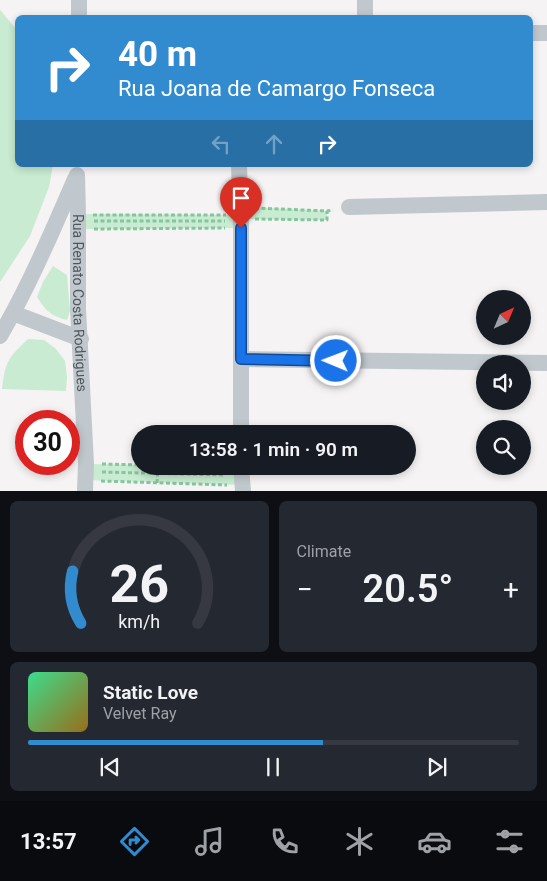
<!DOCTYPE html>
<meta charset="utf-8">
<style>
:root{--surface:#171b24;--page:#242831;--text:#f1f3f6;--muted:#9ea1a6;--line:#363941;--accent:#338bcf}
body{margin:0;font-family:Roboto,sans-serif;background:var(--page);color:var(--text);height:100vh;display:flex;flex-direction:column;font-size:19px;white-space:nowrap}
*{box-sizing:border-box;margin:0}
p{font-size:16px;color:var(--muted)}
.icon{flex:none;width:28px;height:28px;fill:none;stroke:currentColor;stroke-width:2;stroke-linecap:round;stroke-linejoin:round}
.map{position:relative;height:491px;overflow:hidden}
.side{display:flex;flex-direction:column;gap:10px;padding:10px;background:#0d0f14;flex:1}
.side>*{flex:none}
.guide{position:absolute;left:15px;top:15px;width:518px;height:152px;border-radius:8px;box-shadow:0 2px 8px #0003;background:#338bcf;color:#fff;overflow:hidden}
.needle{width:32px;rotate:44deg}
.controls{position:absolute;left:476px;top:290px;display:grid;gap:10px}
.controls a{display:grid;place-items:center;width:55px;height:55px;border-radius:50%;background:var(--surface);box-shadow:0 2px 8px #0003;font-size:25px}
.speed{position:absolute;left:15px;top:410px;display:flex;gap:10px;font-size:25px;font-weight:700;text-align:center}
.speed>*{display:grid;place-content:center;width:65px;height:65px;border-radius:50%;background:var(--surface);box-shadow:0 2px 8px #0003;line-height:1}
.speed .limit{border:8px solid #d22;background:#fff;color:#111}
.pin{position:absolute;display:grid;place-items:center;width:42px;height:42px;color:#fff;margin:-51px -21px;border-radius:50% 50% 50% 0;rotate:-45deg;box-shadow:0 0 5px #0007}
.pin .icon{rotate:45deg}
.me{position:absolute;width:55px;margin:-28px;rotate:271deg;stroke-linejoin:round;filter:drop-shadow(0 0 4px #0008)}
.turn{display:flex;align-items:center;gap:18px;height:105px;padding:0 20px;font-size:22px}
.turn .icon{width:65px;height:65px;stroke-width:2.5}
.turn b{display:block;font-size:35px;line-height:42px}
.lanes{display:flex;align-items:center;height:48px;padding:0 20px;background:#0003;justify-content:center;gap:25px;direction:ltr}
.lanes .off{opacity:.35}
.big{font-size:38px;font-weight:600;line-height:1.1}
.side .card{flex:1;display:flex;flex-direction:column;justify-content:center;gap:8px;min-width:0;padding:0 18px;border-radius:8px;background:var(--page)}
.side .dial{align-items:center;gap:0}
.dial svg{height:130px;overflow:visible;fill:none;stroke:var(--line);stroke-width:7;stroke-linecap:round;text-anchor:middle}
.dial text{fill:var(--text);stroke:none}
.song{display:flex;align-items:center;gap:15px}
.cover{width:60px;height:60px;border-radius:8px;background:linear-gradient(135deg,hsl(150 70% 55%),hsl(40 70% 35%))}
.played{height:5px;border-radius:2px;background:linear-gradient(90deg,var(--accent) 60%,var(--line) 60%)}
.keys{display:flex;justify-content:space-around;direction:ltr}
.heat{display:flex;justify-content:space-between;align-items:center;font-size:28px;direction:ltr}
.side .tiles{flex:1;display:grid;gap:10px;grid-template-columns:1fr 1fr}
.card:last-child{grid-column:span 2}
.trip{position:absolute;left:131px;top:425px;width:285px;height:50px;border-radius:25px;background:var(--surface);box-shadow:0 2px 8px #0003;font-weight:600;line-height:50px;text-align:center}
.menu{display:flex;height:80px;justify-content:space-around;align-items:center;background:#090b0e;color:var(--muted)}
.menu .icon{width:35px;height:35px}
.menu .current{color:var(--accent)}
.menu b{font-size:22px;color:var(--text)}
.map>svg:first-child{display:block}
.green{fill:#c8ebd1}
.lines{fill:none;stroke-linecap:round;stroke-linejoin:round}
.path{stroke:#84c69d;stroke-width:3;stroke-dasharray:4 2.5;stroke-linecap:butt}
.minor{stroke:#c1c8cd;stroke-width:16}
.route-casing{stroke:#114b97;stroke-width:12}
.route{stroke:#1a73e8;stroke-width:9}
.labels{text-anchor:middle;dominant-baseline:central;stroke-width:5;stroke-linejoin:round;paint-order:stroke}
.street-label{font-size:14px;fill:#4d585e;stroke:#fff}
</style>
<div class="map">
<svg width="547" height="491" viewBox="0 0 547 491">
<rect width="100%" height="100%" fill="#f5f3f3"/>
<g class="green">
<path d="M0,10L17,30L18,165H53L49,187L30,236L0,282Z"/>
<path d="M249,207L327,211V220L249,219Z"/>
<path d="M78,214L240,215L241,228L78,229Z"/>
<path d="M53,266L67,275L70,311L67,320C51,316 46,311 37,297L43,282Z"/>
<path d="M28,339L44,340L56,349L65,361L67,377L66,391L2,389C5,362 8,358 28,339Z"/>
<path d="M86,464L140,465V466L241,467L243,485L85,480Z"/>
</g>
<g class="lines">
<g class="path">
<path d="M255,208L327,211L333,210"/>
<path d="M93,215H226"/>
<path d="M255,219L327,220V211"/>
<path d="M94,221H225"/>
<path d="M94,229L225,228"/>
<path d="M102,464L140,465"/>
<path d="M216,466H225"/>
<path d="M102,472L225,475"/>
<path d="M101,481L227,485"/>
<path d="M157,483L158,466"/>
</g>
<g class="minor">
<path d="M365,0V18"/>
<path d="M79,18V0"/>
<path d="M530,33H547"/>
<path d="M239,165L241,228V434"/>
<path id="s1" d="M77,175L78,214V309L86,464L85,491"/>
<path d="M349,207L547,202"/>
<path d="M13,313L81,339"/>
<path d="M0,336C29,286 52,232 75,179"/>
<path d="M241,359L547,363"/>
<path d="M241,466L243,491"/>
</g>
</g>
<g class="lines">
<g class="route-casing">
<path id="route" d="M241,228V359L336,361"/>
</g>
<use href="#route" class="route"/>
</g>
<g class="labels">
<g class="street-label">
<text stroke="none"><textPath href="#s1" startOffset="128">Rua Renato Costa Rodrigues</textPath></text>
</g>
</g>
</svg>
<div class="controls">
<a><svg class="needle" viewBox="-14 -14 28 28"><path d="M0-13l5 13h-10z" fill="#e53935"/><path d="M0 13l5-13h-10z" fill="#9ea1a6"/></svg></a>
<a><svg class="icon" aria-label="sound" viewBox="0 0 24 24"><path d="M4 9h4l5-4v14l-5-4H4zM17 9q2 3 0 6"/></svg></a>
<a><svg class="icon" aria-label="search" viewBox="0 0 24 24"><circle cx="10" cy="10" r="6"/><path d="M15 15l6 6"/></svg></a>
</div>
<div class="speed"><div class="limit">30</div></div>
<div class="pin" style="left:241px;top:228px;background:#d93025"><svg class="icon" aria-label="arrive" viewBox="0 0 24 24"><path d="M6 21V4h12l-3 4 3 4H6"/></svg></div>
<svg class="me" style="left:336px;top:361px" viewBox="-20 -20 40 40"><circle r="17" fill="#1a73e8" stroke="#fff" stroke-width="3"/><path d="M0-11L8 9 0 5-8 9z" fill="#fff"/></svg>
<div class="trip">13:58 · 1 min · 90 m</div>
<div class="guide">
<div class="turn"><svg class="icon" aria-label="right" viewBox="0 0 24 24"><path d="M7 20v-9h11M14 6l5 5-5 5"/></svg><div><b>40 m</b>Rua Joana de Camargo Fonseca</div></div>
<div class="lanes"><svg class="icon off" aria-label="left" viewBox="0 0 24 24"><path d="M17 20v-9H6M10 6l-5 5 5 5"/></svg><svg class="icon off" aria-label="ahead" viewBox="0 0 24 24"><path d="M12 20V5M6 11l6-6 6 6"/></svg><svg class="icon" aria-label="right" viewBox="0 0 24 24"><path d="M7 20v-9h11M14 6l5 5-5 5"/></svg></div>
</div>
</div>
<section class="side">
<div class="tiles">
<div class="card dial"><svg viewBox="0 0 100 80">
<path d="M14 69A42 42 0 1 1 86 69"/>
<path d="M14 69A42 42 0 0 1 9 37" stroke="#338bcf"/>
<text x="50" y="56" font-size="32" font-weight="700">26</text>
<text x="50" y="72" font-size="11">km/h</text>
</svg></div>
<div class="card"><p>Climate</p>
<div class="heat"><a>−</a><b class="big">20.5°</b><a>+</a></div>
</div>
<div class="card">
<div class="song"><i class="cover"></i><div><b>Static Love</b><p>Velvet Ray</p></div></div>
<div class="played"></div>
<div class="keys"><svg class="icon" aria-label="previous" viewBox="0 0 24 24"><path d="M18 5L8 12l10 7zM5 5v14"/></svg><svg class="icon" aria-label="pause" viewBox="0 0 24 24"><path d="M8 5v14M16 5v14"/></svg><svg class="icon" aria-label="next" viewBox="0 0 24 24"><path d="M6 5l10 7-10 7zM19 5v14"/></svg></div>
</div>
</div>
</section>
<nav class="menu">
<b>13:57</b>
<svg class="icon current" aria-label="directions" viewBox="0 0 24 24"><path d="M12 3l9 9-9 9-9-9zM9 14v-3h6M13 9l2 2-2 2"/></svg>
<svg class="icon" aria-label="music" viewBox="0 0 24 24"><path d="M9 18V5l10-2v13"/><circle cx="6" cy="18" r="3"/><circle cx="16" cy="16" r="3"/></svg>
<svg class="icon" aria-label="phone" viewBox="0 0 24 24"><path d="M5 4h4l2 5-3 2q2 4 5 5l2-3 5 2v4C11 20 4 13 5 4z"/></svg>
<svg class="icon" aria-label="climate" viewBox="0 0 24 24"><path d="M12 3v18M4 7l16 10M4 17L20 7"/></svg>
<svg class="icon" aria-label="car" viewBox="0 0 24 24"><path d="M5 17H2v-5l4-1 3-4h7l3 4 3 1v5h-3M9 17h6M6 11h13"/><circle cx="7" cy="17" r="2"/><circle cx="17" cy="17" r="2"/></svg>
<svg class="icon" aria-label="filters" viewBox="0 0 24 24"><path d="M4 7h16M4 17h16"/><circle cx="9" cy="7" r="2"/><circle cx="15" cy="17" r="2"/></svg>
</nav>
